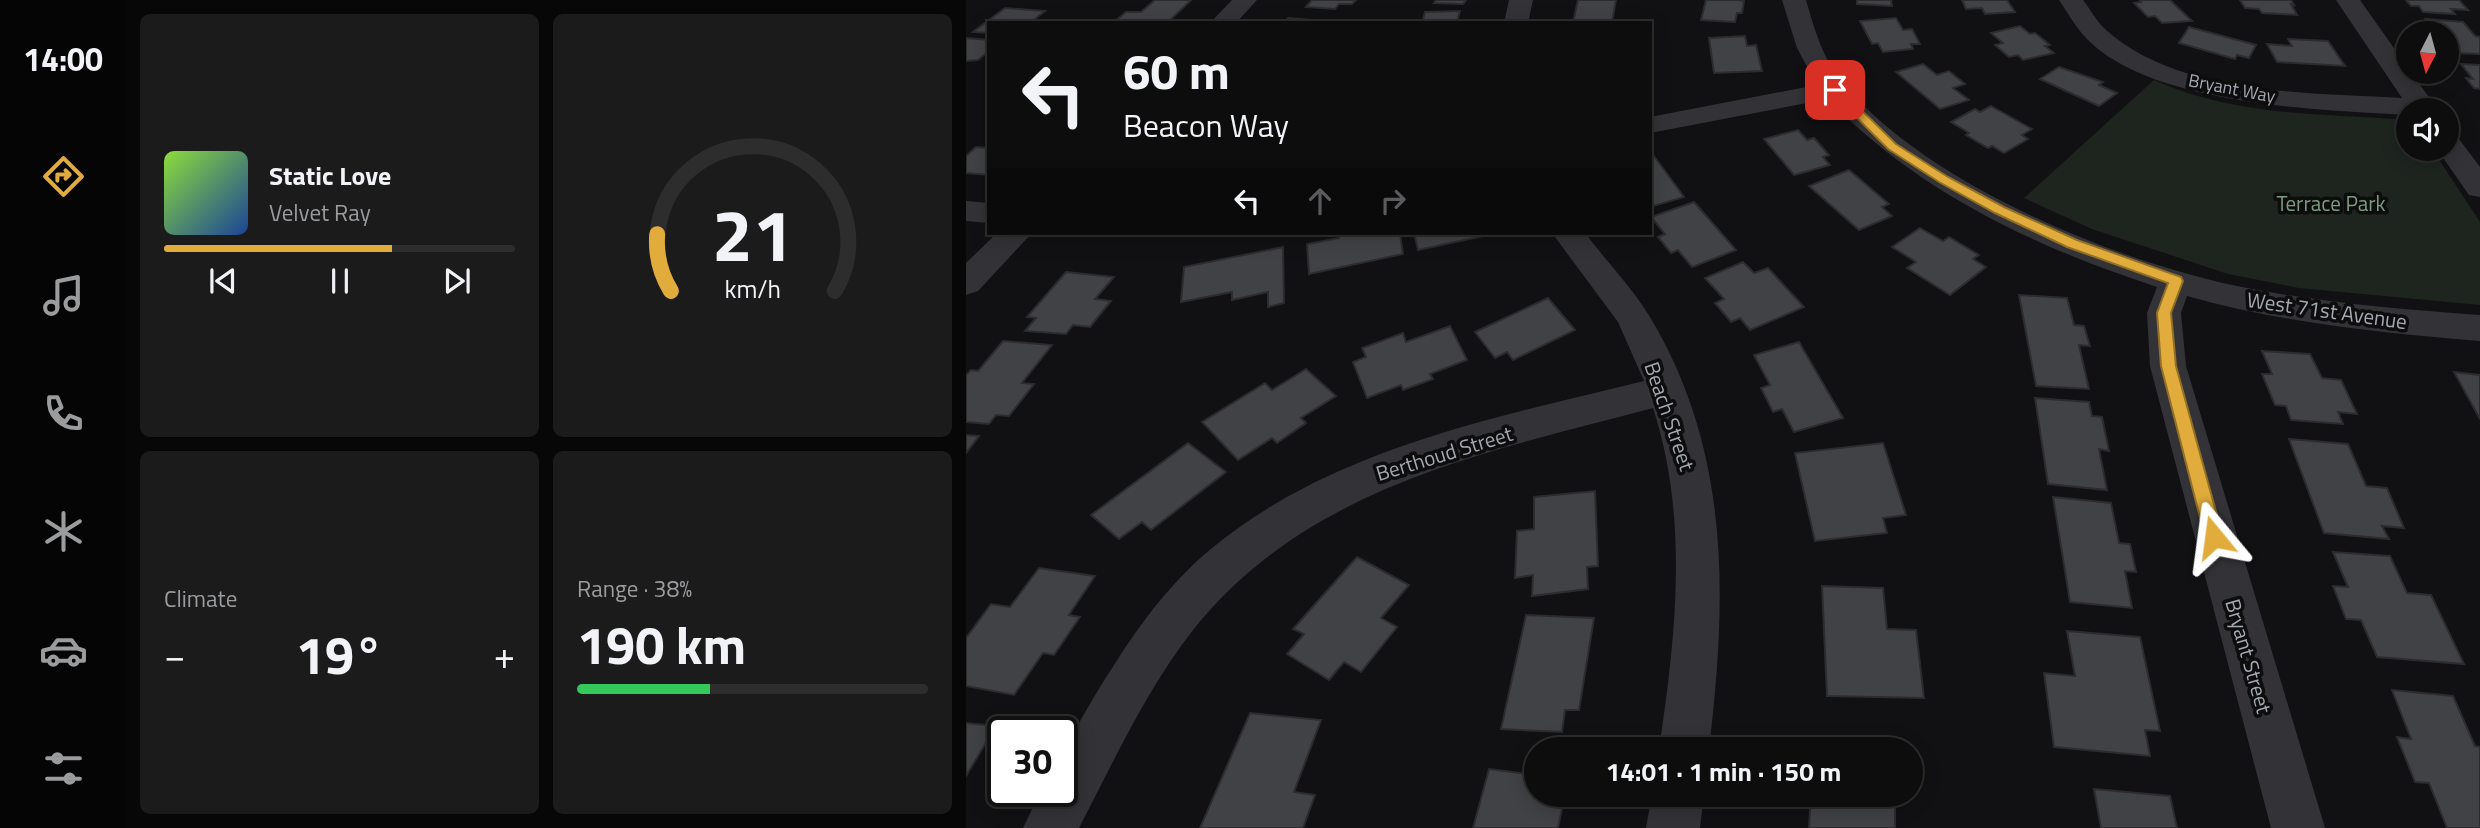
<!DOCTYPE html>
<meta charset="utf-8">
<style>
:root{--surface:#0d0d0e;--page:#1b1b1c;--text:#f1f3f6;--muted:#9a9c9e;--line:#2d2d2e;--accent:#e1ac3b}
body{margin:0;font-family:"Titillium Web",sans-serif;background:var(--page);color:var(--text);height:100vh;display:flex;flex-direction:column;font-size:26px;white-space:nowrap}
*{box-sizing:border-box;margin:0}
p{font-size:23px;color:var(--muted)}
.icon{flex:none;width:38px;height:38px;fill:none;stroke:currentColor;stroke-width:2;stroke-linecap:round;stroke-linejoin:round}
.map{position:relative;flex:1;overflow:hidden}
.side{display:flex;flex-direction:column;gap:14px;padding:14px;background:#070708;width:840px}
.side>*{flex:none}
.guide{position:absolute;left:21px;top:21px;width:665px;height:214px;border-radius:0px;box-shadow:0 4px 18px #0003,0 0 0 2px var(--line);background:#0d0d0e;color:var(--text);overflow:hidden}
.needle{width:46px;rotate:186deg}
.controls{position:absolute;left:1430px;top:21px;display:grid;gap:14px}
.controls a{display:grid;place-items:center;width:63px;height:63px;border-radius:50%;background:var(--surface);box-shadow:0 4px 18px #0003,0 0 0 2px var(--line);font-size:35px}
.speed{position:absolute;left:21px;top:716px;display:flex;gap:14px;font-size:35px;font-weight:700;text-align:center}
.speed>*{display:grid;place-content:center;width:91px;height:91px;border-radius:50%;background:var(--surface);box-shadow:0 4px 18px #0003,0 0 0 2px var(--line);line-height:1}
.speed .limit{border:4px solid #111;border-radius:10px;background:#fff;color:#111}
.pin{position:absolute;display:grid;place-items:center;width:60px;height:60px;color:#fff;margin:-30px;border-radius:14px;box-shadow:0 4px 10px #0006}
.me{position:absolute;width:77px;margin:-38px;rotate:344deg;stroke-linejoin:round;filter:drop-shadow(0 0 5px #0008)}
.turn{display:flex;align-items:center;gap:24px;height:147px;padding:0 21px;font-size:32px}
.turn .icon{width:91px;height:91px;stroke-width:2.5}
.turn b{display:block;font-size:49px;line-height:60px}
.lanes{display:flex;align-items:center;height:66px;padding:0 21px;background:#0003;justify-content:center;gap:35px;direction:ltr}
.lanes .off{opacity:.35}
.big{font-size:52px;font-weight:700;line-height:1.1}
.side .tile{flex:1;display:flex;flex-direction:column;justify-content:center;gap:10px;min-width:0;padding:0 24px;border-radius:10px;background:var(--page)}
.side .dial{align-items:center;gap:0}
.dial svg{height:182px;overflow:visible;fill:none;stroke:var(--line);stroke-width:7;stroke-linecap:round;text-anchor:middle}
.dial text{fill:var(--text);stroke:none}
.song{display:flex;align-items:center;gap:21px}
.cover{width:84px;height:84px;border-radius:10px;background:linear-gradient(135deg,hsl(90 70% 55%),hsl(220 70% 35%))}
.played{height:7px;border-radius:4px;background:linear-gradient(90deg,var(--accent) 65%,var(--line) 65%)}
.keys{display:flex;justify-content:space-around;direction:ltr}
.heat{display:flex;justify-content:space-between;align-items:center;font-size:38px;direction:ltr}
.charge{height:10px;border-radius:5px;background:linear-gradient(90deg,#34c759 38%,var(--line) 0)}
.side .tiles{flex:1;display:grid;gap:14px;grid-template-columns:repeat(2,1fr)}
.trip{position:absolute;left:558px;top:737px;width:399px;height:70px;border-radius:35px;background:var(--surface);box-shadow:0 4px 18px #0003,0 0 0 2px var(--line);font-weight:700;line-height:70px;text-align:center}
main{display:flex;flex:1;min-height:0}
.tabs{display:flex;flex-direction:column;width:126px;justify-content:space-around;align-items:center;background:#050506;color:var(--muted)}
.tabs .icon{width:49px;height:49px}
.tabs .current{color:var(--accent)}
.tabs b{font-size:32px;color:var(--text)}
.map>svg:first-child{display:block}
.green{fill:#1e251f}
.building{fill:#414246;stroke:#2c2c2f;stroke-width:2}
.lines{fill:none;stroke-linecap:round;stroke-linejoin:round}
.street{fill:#333337;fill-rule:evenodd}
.route{fill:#e1ac3b;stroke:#927026;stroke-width:2}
.labels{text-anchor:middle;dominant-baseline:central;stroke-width:7;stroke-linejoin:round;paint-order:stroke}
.far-street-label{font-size:18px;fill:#a4a8b2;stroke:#0d0d0e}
.park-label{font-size:21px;fill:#7c9c7f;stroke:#0d0d0e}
.street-label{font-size:21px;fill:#a4a8b2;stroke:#0d0d0e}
</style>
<main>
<nav class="tabs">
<b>14:00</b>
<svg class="icon current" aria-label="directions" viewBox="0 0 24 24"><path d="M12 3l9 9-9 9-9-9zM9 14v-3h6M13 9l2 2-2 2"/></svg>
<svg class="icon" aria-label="music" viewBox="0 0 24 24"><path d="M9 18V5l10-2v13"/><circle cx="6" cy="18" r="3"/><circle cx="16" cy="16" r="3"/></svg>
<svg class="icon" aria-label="phone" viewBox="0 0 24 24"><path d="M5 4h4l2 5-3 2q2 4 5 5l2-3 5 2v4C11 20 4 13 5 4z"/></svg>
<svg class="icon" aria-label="climate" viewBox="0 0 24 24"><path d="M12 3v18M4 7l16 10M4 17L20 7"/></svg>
<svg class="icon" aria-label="car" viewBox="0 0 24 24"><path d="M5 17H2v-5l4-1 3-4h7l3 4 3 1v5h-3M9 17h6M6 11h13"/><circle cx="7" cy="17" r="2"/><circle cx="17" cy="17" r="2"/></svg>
<svg class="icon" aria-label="filters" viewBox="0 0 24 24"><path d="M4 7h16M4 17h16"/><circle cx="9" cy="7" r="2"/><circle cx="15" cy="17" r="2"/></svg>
</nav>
<section class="side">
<div class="tiles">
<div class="tile">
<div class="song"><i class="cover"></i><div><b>Static Love</b><p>Velvet Ray</p></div></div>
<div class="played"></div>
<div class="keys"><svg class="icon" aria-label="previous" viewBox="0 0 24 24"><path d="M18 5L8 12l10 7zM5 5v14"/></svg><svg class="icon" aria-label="pause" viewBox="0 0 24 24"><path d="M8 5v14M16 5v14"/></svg><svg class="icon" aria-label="next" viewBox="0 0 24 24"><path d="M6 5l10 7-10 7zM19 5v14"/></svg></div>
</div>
<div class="tile dial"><svg viewBox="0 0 100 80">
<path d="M14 69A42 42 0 1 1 86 69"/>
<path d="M14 69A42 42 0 0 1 8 44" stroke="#e1ac3b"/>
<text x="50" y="56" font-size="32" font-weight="700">21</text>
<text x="50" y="72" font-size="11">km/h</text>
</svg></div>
<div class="tile"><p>Climate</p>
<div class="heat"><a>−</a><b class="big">19°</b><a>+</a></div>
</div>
<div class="tile"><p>Range · 38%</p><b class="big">190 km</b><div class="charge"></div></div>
</div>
</section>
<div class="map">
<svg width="1514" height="828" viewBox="0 0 1514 828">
<rect width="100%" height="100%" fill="#111113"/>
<path class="green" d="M1188,80C1265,115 1349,114 1432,119L1442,124V149H1466L1514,222V305L1333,288L1262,274L1126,229L1058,198Z"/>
<g class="building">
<path d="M189,0H225L201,23H147L160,12H175Z"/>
<path d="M346,0H390L386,4H373L369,9L340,7Z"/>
<path d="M470,0H500L497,4L468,3Z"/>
<path d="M612,0H650L646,22H607Z"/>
<path d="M740,0H773L778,1L776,13H771L769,22L735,20Z"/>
<path d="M891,0H925L926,6L891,4Z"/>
<path d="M996,0H1041L1049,12L1019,14L1016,8L1000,9Z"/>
<path d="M1174,0H1204L1226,21L1196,23L1189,16L1182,17L1168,3L1175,2Z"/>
<path d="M1274,0H1325L1328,5L1325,4L1331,15L1296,13L1293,9L1279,8Z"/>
<path d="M1440,0H1493L1502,10L1485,9L1489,14L1457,12L1453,6H1445Z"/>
<path d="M39,8L79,11L64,23H23V33L7,32Z"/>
<path d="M494,11L491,22L495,23H456L459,12Z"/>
<path d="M322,18L357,21L318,23Z"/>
<path d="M930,18L937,30L946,29L954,44H945L947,49L917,52L912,43L906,44L894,21Z"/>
<path d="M1460,19L1497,22L1509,36L1514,37V54L1487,53L1480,44V33H1466L1471,32Z"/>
<path d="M1054,26L1064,34L1069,33L1084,45L1079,46L1088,53L1057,60L1052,55L1043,57L1029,45L1037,43L1025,33Z"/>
<path d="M1223,27L1290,45L1283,58L1271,55L1269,59L1213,43Z"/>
<path d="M779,36L781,46L790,45L796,71L748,73L743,38Z"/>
<path d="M0,38L23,40V51L12,60L0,61Z"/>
<path d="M1322,39L1362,41L1379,66L1311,62L1301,44L1326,46Z"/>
<path d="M957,64L971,75L983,71L999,84L987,88L1003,100L974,109L930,72Z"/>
<path d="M1495,64L1514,65V89L1508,88L1500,78L1507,79Z"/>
<path d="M1093,67L1137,82L1133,85L1151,93L1133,106L1074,79Z"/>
<path d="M1025,106L1066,129L1056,135L1062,139L1038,153L1026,146L1022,148L1000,135L1003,133L985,122L1009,109L1014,112Z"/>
<path d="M832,130L841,140L848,138L863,155L857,157L864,165L828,175L798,139Z"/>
<path d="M10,147L23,148V175L0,173V156Z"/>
<path d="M688,156L718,197L684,207V157Z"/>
<path d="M883,170L923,204L916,207L926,216L893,230L843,186Z"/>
<path d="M728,202L770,250L726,267L712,250L705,253L692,237L699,234L685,217Z"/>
<path d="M954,228L977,241L983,237L1013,255L1007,259L1020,267L984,295L941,268L950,262L926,247Z"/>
<path d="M373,233H434L437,254L343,274L341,244L373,238Z"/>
<path d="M448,233H516L517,236L452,250Z"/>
<path d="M317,247L318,303L302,307V292L266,300V292L215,302L218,267Z"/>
<path d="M777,262L788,273L802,268L838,307L784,330L774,318L765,322L749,303L758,299L739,278Z"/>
<path d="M100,272L148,277L129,299L145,301L124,327L107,325L100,334L59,331L70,318L61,317Z"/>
<path d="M1053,295L1101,298L1108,325L1118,326L1124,346L1113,345L1123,389L1070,386Z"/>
<path d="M582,298L609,330L547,360L541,352L529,358L509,332Z"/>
<path d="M484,326L501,360L464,374L467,379L437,390L435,385L401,398L387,362L400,357L396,348L437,333L440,342Z"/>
<path d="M37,341L86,345L56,383L68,384L43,416L30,415L23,424L0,422V375L5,370L12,371Z"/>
<path d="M833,342L877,418L828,432L816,409L807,412L795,388L804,385L788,355Z"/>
<path d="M1296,351L1344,354L1356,378L1375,380L1391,414L1372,412L1377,424L1325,420L1320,406L1309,405L1296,374H1306Z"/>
<path d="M340,369L370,396L335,418L340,423L311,443L306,438L272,460L236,422L299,383L306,390Z"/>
<path d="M1488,372L1514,375V419Z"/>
<path d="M1069,398L1123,402L1126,416L1136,417L1143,451L1133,449L1141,490L1082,484Z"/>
<path d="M0,435L13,436L0,453Z"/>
<path d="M1323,439L1382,444L1400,486L1421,488L1438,528L1416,526L1423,539L1358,533Z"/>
<path d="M222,443L260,472L185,530L176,522L153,539L125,515Z"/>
<path d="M917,443L940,515L917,518L921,533L849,541L829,453Z"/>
<path d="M629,491L632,566L621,567L622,589L566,596L567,575L549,578L551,531L568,529V497Z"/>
<path d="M1087,497L1145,503L1153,543L1164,544L1170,572L1159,571L1166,608L1104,602Z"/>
<path d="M1367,552L1424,556L1441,593L1465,595L1498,664L1411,657L1395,620L1380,619L1367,586L1382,587Z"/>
<path d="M391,557L443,585L415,618L431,627L395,672L378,662L363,680L321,654L338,634L327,629Z"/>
<path d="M73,568L129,576L103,615L114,617L88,655L77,653L48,695L0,686V638L25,604L44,607Z"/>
<path d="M856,586L917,588L921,629L950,630L958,698L861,696Z"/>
<path d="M560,615L628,618L613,710H599L596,732L535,729Z"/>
<path d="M1101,631L1174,637L1194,731L1179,730L1184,756L1088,747L1078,673L1109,676Z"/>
<path d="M1426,690L1487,696L1509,746L1514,747V828H1481L1463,783L1449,782L1431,737L1445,739Z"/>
<path d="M284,713L355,720L328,792L349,795L337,828H234Z"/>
<path d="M0,723L30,726L0,776Z"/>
<path d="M847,742L900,749H847Z"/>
<path d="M523,769L570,775V794H599L592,828H507Z"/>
<path d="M1128,789L1204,796L1211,828H1135Z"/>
<path d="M845,794H929V828H843Z"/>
</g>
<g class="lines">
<g class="street">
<path d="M266,0H291L270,23H244Z"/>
<path d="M543,0H567L562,23H538Z"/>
<path d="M816,0H840C848,28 857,59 876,82C958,182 1142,258 1266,285C1348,302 1431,309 1514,315V341C1415,333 1317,323 1221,296L1215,313L1220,366L1359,828H1305L1184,366L1181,313L1191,287C1069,247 952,192 862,99L684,133V117L851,85L831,48Z"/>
<path d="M1093,0H1117C1124,9 1131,22 1140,30C1212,95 1344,93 1436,98L1370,0H1394L1442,68V72H1445L1472,110H1442V115C1354,110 1185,105 1121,39C1110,28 1102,13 1093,0Z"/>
<path d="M1480,133L1490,135L1514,167V197L1503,195L1471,149H1480Z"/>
<path d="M0,201L23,203V223L0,221Z"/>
<path d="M31,233H66L12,291L0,295V263Z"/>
<path d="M586,233H619C640,261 665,286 684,317C765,452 761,598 743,749H693C710,635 723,519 687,408C519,453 342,486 227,630C180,690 148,761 113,828H57L75,791H96C96,780 94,765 96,754C98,746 105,737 109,730C122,707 135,684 150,662C176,621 208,579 246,548C368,448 529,418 678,381L652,322Z"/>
<path d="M686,794H738L734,828H680Z"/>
</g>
</g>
<path class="route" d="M865,87H872L930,144L982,177L1038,207L1111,240L1215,277L1217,281L1205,313L1210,366L1257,537L1255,543L1248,545L1242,543L1239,537L1195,366L1191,313L1202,283L1101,247L1029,213L973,182L922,149L865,92Z"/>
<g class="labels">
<g class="far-street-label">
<text transform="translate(1266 88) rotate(11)">Bryant Way</text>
</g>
<g class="park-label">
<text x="1365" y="203">Terrace Park</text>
</g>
<g class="street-label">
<text transform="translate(1361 310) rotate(8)">West 71st Avenue</text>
<text transform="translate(704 416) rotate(71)">Beach Street</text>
<text transform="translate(478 453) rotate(-17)">Berthoud Street</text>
<text transform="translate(1283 656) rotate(74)">Bryant Street</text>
</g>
</g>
</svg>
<div class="controls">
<a><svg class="needle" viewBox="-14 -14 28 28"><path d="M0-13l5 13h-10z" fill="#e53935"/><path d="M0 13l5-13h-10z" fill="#9a9c9e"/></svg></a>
<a><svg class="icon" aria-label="sound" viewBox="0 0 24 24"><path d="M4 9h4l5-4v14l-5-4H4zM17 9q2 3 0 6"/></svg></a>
</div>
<div class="speed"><div class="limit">30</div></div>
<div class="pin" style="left:869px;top:90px;background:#d93025"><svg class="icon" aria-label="arrive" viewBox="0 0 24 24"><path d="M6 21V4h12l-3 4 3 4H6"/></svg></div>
<svg class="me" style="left:1248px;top:537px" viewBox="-20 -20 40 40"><path d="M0-17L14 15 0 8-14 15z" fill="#e1ac3b" stroke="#fff" stroke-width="4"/></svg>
<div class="trip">14:01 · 1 min · 150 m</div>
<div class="guide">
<div class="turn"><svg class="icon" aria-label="left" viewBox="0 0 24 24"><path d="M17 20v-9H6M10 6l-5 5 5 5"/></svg><div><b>60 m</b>Beacon Way</div></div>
<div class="lanes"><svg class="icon" aria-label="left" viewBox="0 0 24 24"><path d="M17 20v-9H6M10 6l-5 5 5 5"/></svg><svg class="icon off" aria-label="ahead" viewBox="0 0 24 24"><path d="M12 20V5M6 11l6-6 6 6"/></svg><svg class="icon off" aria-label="right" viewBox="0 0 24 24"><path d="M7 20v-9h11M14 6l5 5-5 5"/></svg></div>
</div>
</div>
</main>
